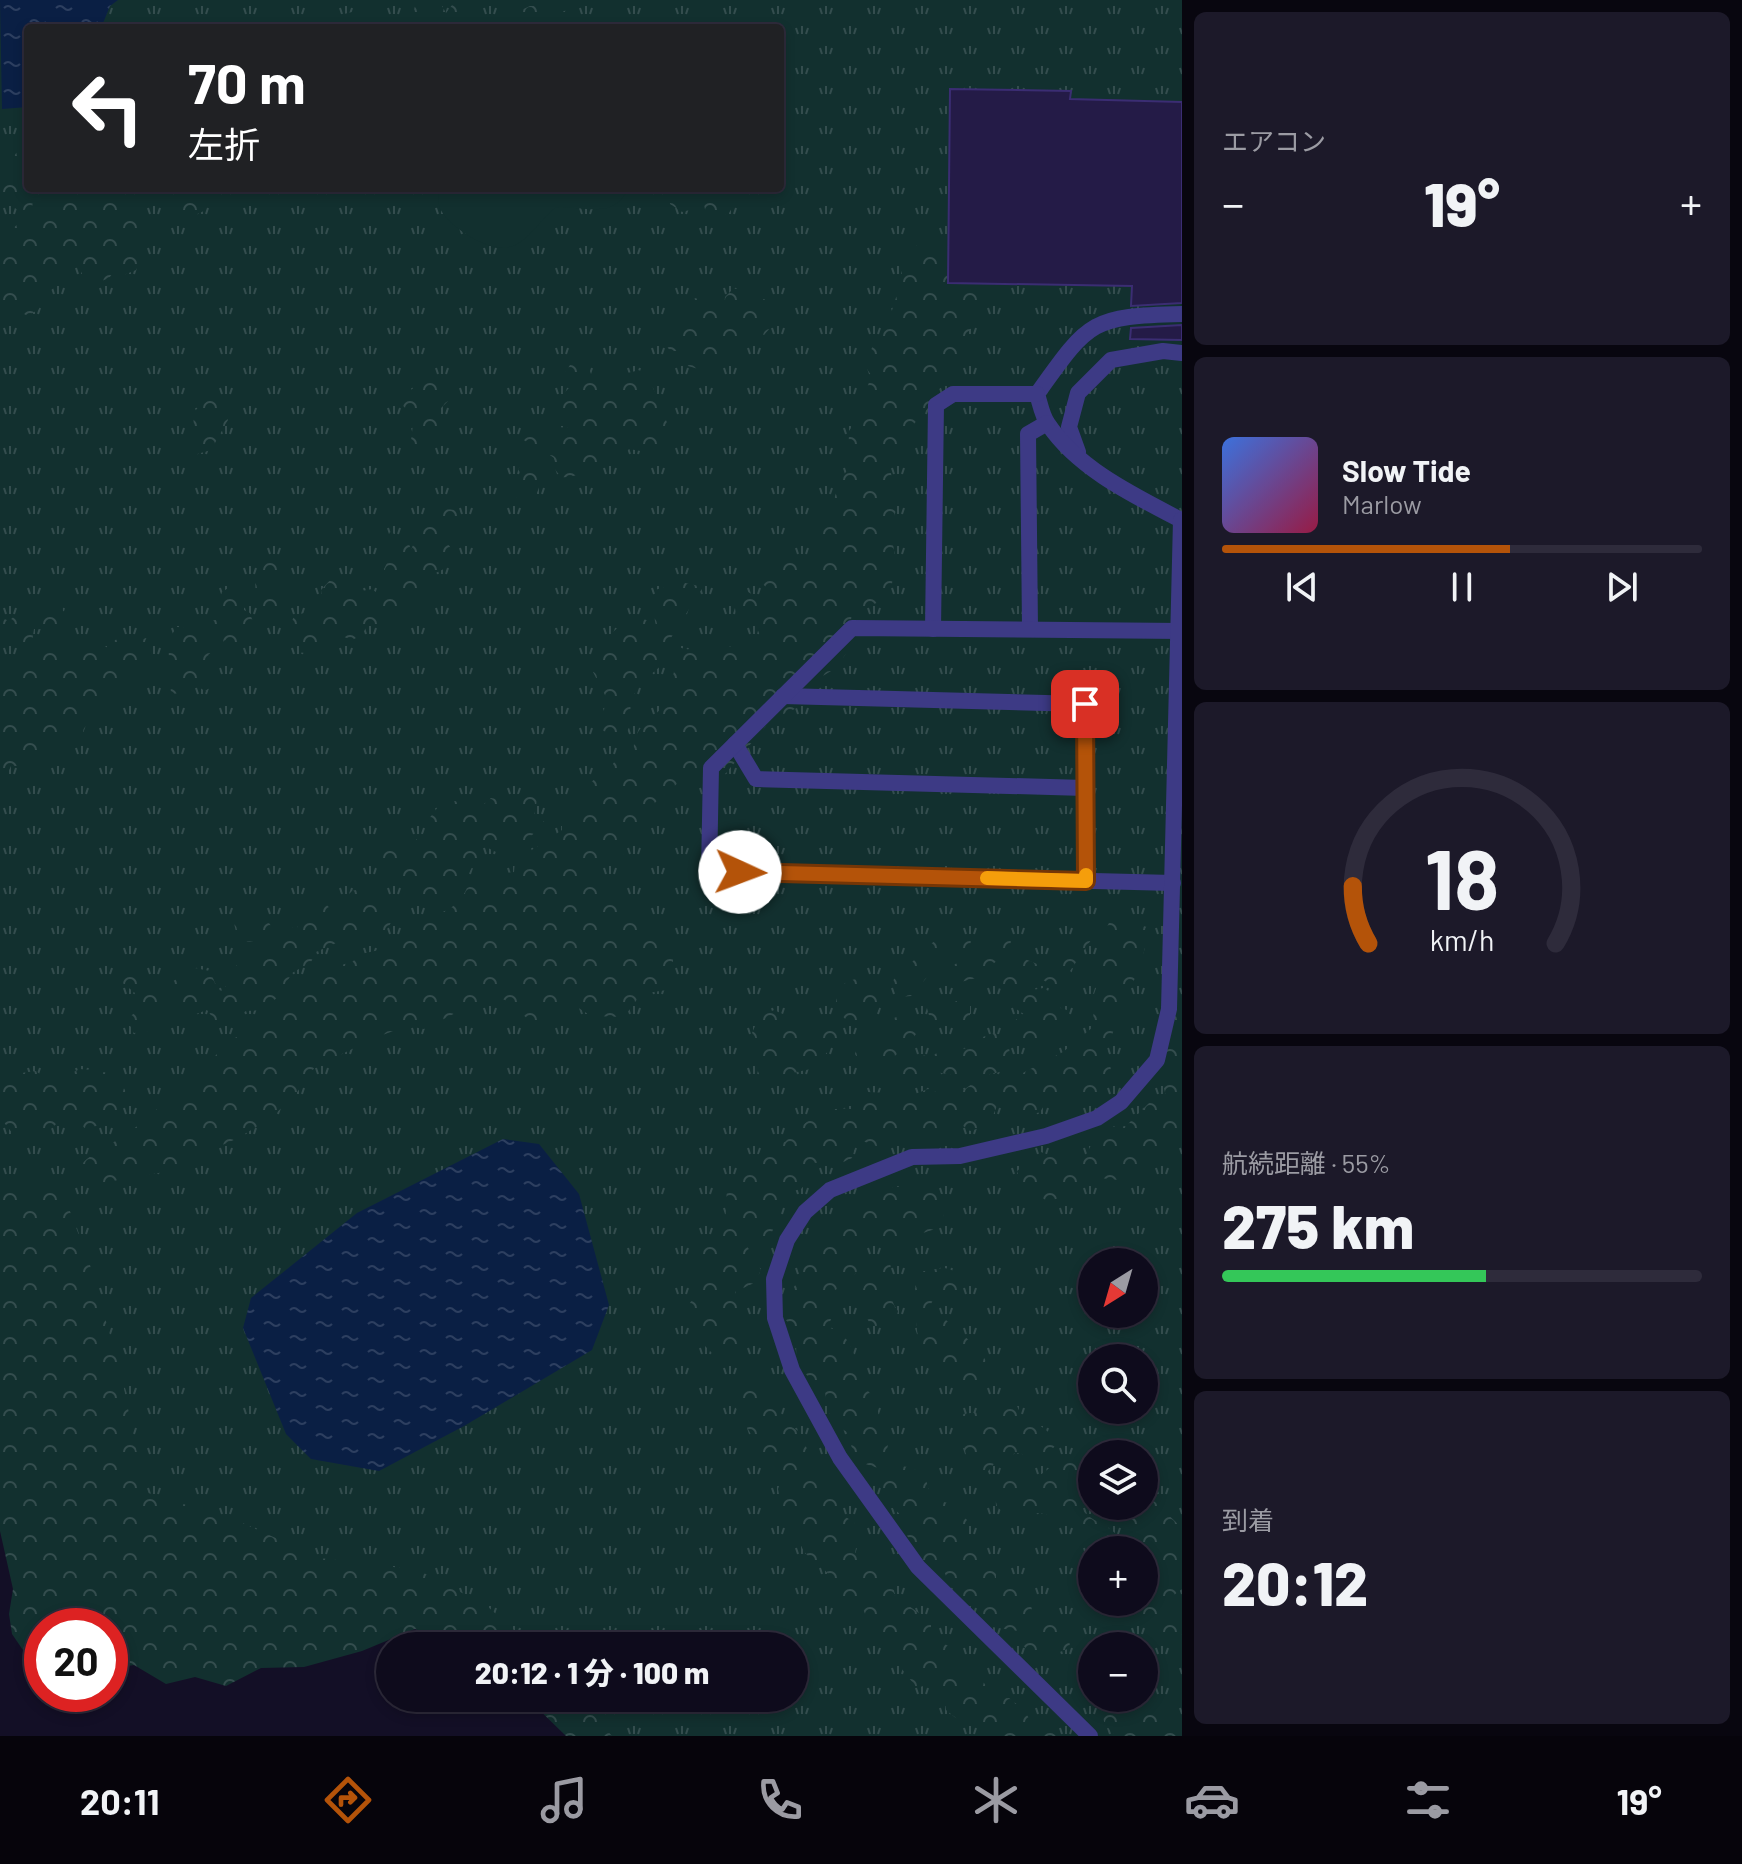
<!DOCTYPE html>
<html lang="ja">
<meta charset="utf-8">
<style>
:root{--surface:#0e0b1c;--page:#1c1929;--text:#f1f3f6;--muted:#9b9ba3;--line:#2e2b3b;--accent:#b45309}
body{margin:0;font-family:Barlow,"Noto Sans JP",sans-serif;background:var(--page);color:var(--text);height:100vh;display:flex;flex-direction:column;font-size:30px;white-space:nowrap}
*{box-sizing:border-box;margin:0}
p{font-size:26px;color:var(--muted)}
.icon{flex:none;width:44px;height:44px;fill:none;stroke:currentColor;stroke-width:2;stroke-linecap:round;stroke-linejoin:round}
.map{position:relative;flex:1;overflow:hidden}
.side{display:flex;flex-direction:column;gap:12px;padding:12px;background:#08060f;width:560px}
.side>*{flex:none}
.hud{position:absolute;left:24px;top:24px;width:760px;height:168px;border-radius:8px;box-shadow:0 4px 12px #0003,0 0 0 2px var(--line);background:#202124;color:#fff;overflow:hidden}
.needle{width:52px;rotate:217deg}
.controls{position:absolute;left:1078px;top:1248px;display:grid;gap:16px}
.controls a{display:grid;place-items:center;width:80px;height:80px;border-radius:50%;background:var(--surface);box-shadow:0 4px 12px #0003,0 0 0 2px var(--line);font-size:40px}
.speed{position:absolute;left:24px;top:1608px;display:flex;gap:16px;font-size:40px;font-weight:700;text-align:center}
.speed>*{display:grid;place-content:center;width:104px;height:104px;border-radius:50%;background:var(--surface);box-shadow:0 4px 12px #0003,0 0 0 2px var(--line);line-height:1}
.speed .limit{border:12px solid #d22;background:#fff;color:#111}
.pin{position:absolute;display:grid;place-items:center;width:68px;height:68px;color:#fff;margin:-34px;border-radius:16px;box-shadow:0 4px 12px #0006}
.me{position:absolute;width:88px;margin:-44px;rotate:92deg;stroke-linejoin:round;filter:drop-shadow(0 0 6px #0008)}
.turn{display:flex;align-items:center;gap:28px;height:168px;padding:0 32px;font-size:36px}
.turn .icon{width:104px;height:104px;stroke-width:2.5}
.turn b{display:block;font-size:56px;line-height:68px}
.big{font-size:60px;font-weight:800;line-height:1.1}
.side .widget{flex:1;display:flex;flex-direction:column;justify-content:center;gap:12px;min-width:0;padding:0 28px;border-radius:12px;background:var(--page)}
.side .dial{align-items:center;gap:0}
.dial svg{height:208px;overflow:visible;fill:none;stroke:var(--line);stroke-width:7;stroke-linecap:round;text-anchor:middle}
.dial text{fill:var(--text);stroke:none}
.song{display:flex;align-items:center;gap:24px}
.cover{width:96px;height:96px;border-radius:12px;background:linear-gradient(135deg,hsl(220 70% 55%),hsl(340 70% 35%))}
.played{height:8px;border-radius:4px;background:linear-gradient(90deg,var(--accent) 60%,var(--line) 60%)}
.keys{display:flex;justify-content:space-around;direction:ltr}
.heat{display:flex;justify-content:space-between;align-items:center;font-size:44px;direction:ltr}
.charge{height:12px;border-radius:6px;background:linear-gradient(90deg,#34c759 55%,var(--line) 0)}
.trip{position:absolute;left:376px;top:1632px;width:432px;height:80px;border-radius:40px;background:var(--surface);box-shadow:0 4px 12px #0003,0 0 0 2px var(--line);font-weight:800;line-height:80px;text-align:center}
.tab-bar{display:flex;height:128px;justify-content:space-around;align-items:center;background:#06040b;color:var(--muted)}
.tab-bar .icon{width:56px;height:56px}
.tab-bar .selected{color:var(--accent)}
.tab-bar b{font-size:36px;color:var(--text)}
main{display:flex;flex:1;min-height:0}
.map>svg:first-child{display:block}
.grass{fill:url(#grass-tufts);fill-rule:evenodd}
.forest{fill:url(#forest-crowns)}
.park{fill:#12302f}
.water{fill:url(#water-ripples)}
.building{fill:#241b47;stroke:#3b2d73;stroke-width:2}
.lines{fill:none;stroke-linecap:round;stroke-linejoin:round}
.service{stroke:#3d3a85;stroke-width:16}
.route-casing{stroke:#753606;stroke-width:20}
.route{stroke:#b45309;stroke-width:14}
.slow{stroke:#f59e0b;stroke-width:14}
</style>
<main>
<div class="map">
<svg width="1182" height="1736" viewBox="0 0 1182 1736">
<defs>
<pattern id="grass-tufts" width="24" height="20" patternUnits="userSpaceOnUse" patternTransform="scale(2)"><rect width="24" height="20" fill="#12302f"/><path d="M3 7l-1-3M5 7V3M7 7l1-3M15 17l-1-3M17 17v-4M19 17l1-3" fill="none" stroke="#344d4e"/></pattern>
<pattern id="forest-crowns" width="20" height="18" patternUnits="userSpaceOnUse" patternTransform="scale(2)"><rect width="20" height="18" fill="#12302f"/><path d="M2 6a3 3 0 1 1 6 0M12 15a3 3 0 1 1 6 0" fill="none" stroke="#344d4e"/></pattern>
<pattern id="water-ripples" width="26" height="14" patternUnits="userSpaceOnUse" patternTransform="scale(2)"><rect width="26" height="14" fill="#0a1f44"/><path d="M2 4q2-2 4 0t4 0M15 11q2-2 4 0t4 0" fill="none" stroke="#2d3f60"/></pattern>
</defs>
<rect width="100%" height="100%" fill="#130f26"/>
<path class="grass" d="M0,0H1182V1736H593L565,1698H794V1646H496L430,1597L99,1626L0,1396ZM28,28H780V188H28ZM1092,1262H1144V1314H1092ZM1092,1358H1144V1410H1092ZM1092,1454H1144V1506H1092ZM1092,1550H1144V1602H1092ZM1092,1646H1144V1698H1092Z"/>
<g class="forest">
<path d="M427,0L441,4L446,13L455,1L471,2L477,17L487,15L494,19L496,28H414L411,21L415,6Z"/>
<path d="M530,6H545L555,15L569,9L585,27L504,28L513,14Z"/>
<path d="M352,12L364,24L363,28H323L332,17Z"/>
<path d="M28,145V188L34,194L32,208L19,211L0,197V163L8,165L21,146Z"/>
<path d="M83,188H122L124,203L146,214L145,229L138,239L142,259L136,270L124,275L117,268L109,278L97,283L83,276L78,265L63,274L60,284L42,296L39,309L28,316L18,311L12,296L4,307H0V239L18,224H39L48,207L78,199Z"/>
<path d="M182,188H211L207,189L206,210L193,216L182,212L178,202Z"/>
<path d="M669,188H736L738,198L729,213L715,220L706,214L703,200L697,208L682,212L670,204Z"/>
<path d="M934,240L967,274L989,291L991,302L960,343L970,359L930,398L928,408L898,442L890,468L897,505L891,531L895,557L892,584L882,601L852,612L847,652L836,668L813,682L797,708L772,719L725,774L693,770L650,807L622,857L582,870L609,887L625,918L673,947V989L641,994L624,1017L591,1016L571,1003L557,1020L534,1024L505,1000L489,996L424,1029L407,1026L377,1037L315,1067L293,1098L268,1120L236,1139L159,1173L90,1185L75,1173C88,1152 109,1147 128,1133C140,1125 150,1114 161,1106C168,1101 176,1098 183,1094C215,1070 214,1034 259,1032L264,1020L304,994L309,980L326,967L351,963L361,954L379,950L410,934L417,921C439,913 457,911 467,888L479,882L492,885L500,874L514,872L515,861L562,830C561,814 574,808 587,801V787L598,775L613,773L612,765L623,751L634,750C632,727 653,720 665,704C669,698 671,680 674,672L668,660C648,677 624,693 632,721L624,738L601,730L606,697L593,672C613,642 598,635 638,616L656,625C652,613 658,603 655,590L681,582L703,587L669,641C688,656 697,646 717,646C732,646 748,647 763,648C759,628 756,621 736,615L734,601L748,592L763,601H782L758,580L777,560L822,554L814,534C818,522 825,516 831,505C839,492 835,482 848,470L849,431L859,416L871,375L865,366L876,337L886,330L902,278V262L921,241Z"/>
<path d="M746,288L749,305L764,299L775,308L771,327L764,335L748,333L739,343L729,344L722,366L712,373L688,366L684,351H670L660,335L666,323L675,324L694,298L709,300L723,321L725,297L733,289Z"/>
<path d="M572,362L587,363L591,374C609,372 621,376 639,370C656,384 660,408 670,429L666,444L652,453L629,449L623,456L606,454C597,466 577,479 561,477L553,467L554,458L547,453L540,458C546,477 538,491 530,508L515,504L523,478L518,469L525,462L521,453L527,442L522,439L535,426L576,428L562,410L564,393L570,387L564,374Z"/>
<path d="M425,378L435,379L450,399L439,410L442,416C437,430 427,437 421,451L410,449L414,416L402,405L404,396Z"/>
<path d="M214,396L228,403V420L211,450L194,455L185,441L188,426L194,428L193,412Z"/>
<path d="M433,508L457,510L460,528L448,544L455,554L446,568L427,577L425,595L418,607C399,613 401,623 385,631L369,622L362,635L352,640L339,635L334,641L317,644L310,654L299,652V637L290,626L294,616L304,613L318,617L332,608L322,599L321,590L332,578L346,581L351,593L372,589L382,597L390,589L384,569L389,559L382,550L390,532L407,540L411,549Z"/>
<path d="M268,561L284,562L282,604L268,613L256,601L255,578Z"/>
<path d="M233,585L244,589V610L250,613L255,628L242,647L225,640L208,655L219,666L220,682L205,691L192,683L183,693L171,694L168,640L177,627L204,628L210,621L221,619L218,605L222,592Z"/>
<path d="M48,595L62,600L63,611L76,615L73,630L34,629L32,642L20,649L4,643L0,647V617L9,621L23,608L36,613Z"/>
<path d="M57,638L68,652H86L100,643L108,648L115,640L125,638L131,644L146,638L153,650L141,675L106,704L93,706L82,736L62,739L49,757L32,756L31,766H11L0,790V672L7,661L18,662L24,655L40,656L44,643Z"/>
<path d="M522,792L538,795L534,816L546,823L516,849L496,852L484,846L466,878L440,901L414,890L416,876L395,881L377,870L374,855L390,839L411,844L429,829L428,820L438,807L455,801L477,810L491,798L507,801Z"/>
<path d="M371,886L389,899L395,916L384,934L362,943L345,939L316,952L311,962L292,973L278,997L262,1010L246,1011L220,1027L207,1010L185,1018L169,998L170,983L195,968L210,971L218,990L224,991C231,967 240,954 267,960L265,940L245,942L237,936L234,923L244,912H261L277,934L286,927L297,928L299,912L306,906L326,904L337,916L338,905L352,891Z"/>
<path d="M1112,916L1150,928L1141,963L1107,1047L1112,1076L1094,1097L1080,1095L1062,1105L1049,1098L1040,1112L1022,1118L997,1106L989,1125L970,1131L951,1117L941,1135L922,1140L902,1122L894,1140L879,1147L857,1139L852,1158L837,1165L807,1162L810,1179L801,1189L777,1195L781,1215L767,1241L747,1246L761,1270L754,1283L735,1292C744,1329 749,1334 725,1366L704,1345L689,1305C710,1269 683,1256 725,1230L727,1185L748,1169L769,1140L785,1142C805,1122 822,1105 851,1109L868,1092L890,1093L899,1100L928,1089L952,1098L972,1084L1000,1085L1063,1052L1093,1027L1094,994L1102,971L1098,947Z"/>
<path d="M946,930L971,938L970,951L965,955L945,956L911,996L899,997L892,985L894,979Z"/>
<path d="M1081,930L1091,940L1070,971L1079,978L1075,992L1069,995C1035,977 1041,970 1006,991L996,987L995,977L1020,957L1042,966L1050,964Z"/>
<path d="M988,936L1011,939L1010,950L976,978L961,982L947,976L949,966L974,958Z"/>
<path d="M130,967L139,983L163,985L165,1010L148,1031L134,1033L127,1020L136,1011L131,1004L135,993L119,980V972Z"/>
<circle cx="858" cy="1001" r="22"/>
<path d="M1043,988L1056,995L1057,1007L1067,1010L1069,1024C1057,1036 1026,1048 1011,1041L1006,1027L1024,1014L1013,1007L1012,998L1017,993Z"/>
<path d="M961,999L970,1002V1017L964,1024L943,1026L930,1019L927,1008L931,1000L948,1005Z"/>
<path d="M1182,1009V1127L1164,1159L1133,1166L1118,1180L1081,1176L1071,1195L1048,1201L1022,1188L1017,1171L1041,1152L1080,1167L1100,1127L1126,1126L1152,1100H1167L1152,1043Z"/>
<path d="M774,1010L805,1024H835L838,1038L815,1068L770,1078L760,1076L754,1062L763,1049L752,1033L759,1017Z"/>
<path d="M914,1011L923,1024C913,1041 881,1077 861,1064L855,1054L858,1044L882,1040L891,1019Z"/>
<path d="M995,1033L1006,1038C1009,1046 1013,1061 1007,1068C998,1078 943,1077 933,1070C923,1081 900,1088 887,1081C890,1045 916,1060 935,1054C946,1050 953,1046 966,1049L970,1041Z"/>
<path d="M80,1069C109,1071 119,1073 130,1101L109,1122L86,1129L67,1114L41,1138L17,1139L2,1120L0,1075L5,1074L6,1083L21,1073L36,1071L51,1083Z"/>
<path d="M58,1179L90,1265L121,1374L145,1492L238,1521L320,1558L418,1570L487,1606L532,1646H461L415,1629L362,1651L304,1667L261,1668L226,1686L195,1677L166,1684L134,1665L110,1669V1626H42L40,1675L12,1634L9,1614L13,1589L0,1531V1190Z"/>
<path d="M914,1185L947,1196L941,1227L905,1239L862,1246V1265L847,1284L833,1291L836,1306L828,1327C858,1339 852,1358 862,1382C865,1390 874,1395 876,1402C881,1420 875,1420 890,1435L886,1455L878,1468L856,1461L847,1432C829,1422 826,1409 825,1389C803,1377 789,1357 800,1332L782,1317L783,1301L800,1279L797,1261C819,1235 826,1223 861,1218L878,1189Z"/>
<path d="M881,1256L889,1259C895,1278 885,1295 898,1311L895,1324L875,1326L869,1322L857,1299L870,1276L869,1265Z"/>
<path d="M942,1268C958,1268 960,1280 962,1294L953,1307L934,1298L930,1306L979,1349L987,1363L979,1380L957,1388L925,1366L917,1331L915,1278L919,1272Z"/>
<path d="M749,1373L779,1394L782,1421L800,1432L812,1461L829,1475L840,1493L837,1512L854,1522L858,1538L855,1553L878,1556L894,1573V1595L931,1622V1636L950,1647L953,1667L976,1670L994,1699L1009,1698L1024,1710L1033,1725L1060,1736H985L982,1723H962L946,1710L942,1680L917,1688L873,1633L863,1609L844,1605C839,1596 836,1584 830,1576C815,1557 793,1555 802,1526L782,1510L778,1489L783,1475L769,1466L732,1401L731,1389Z"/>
<path d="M1003,1397L1017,1406L1023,1419C1037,1423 1053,1430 1055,1446L1044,1458L1016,1453L997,1460L981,1480C966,1470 963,1438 958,1421L963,1414L986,1411Z"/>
<path d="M1064,1457L1079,1461C1085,1475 1077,1477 1073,1488C1076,1496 1078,1506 1084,1512C1099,1527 1119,1526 1124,1550H1092V1587C1086,1572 1089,1557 1084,1542C1074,1510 1030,1512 1004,1513L996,1506L995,1484L1003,1475L1039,1476Z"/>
<path d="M890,1465L909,1467L924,1474L932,1499L952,1504L967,1520V1547L979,1549L996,1561V1580L1028,1590L1033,1615L1052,1614L1068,1628L1070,1648L1037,1661L1022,1644L1018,1631L992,1627L982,1612L980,1599L961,1597L948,1581L942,1566L925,1563L904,1531L901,1515L880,1497L882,1477Z"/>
<path d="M1144,1496L1155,1502L1182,1528V1589L1170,1598L1176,1617L1182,1624V1634L1176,1640H1169C1158,1629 1141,1628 1132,1614L1134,1602H1144V1550H1138L1121,1509L1123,1506H1144Z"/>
<path d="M1144,1688L1154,1704L1153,1715L1179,1725L1180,1736H1115L1105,1724L1096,1698H1144Z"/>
<path d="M527,1698H578L612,1736H566Z"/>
</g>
<path class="park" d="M440,188H628C615,221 582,205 555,208C541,219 529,240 513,246C491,254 454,230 442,212C437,205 438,196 440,188Z"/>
<g class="water">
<path d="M0,0H118L110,6L101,28H28V107L2,109Z"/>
<path d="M503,1139L539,1144L579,1194L609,1305L592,1350L464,1426L379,1471L311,1459L286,1434L243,1328L251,1298L357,1213Z"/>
</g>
<g class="building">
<path d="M950,89L1071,91L1070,99L1182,102V303L1131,306L1132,286L948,283Z"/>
<path d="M1182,325V340L1130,339L1131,328Z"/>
</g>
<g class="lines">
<g class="service">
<path d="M1078,452L1069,427L1078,393L1111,360L1163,351L1182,353"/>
<path d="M1181,520C1135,496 1078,469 1048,424C1042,416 1040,403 1037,394C1089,321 1091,316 1182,314"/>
<path d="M933,629L936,405L953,394H1037"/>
<path d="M1030,629L1028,434L1047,423"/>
<path d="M783,696L1085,704V788"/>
<path d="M735,744L756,779L1085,788L1086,881"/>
<path d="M1173,883L709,871L711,768L852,628L1182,631"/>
<path d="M1090,1736L918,1567L840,1458L792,1370L775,1318L774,1279L787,1240L805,1212L830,1190L912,1157L960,1156L1046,1136L1097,1118L1121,1102L1157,1060L1169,1009L1181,520"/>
</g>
</g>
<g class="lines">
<g class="route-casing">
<path id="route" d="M740,872L1086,881L1085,704"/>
</g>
<use href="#route" class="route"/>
<path class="slow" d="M987,878L1086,881V875"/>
</g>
</svg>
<div class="controls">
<a><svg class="needle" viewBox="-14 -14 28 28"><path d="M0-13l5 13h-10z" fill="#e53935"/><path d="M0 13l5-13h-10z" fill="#9b9ba3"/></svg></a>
<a><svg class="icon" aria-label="search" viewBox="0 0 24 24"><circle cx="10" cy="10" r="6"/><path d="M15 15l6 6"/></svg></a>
<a><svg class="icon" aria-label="layers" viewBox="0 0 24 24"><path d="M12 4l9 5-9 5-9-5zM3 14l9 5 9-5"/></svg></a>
<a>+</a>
<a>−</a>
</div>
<div class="speed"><div class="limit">20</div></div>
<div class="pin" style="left:1085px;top:704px;background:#d93025"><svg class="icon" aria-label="arrive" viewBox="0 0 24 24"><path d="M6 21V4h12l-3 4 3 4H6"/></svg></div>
<svg class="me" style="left:740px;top:872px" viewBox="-20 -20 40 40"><circle r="19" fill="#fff"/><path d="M0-13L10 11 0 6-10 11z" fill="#b45309"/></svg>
<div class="trip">20:12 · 1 分 · 100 m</div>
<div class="hud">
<div class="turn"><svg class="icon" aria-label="left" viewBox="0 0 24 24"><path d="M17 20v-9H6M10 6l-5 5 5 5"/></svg><div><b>70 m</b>左折</div></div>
</div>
</div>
<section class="side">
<div class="widget"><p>エアコン</p>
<div class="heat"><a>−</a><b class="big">19°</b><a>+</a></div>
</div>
<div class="widget">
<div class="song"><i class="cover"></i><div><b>Slow Tide</b><p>Marlow</p></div></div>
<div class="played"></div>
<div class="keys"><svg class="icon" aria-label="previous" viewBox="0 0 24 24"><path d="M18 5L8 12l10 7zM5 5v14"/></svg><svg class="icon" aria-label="pause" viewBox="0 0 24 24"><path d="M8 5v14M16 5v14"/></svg><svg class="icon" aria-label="next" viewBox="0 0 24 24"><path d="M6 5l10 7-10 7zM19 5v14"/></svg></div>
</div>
<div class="widget dial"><svg viewBox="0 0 100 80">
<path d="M14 69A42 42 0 1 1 86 69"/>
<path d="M14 69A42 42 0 0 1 8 47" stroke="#b45309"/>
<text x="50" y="56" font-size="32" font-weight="700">18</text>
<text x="50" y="72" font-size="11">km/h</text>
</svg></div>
<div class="widget"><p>航続距離 · 55%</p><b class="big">275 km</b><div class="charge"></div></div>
<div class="widget"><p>到着</p><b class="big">20:12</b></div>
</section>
</main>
<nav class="tab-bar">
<b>20:11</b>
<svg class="icon selected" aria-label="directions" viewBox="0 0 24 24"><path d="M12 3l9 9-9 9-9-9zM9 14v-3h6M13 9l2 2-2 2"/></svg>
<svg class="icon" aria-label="music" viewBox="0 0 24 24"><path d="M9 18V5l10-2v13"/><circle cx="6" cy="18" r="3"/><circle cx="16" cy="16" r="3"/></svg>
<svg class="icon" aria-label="phone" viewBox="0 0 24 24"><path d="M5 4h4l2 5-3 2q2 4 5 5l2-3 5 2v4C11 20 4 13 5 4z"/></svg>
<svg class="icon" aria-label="climate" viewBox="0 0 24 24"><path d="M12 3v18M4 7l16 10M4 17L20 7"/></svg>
<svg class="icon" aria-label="car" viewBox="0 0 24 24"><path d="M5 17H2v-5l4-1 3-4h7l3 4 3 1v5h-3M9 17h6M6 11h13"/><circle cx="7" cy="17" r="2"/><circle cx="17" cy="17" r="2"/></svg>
<svg class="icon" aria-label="filters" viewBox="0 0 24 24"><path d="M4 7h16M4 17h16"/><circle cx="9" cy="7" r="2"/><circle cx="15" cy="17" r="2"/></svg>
<b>19°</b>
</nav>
